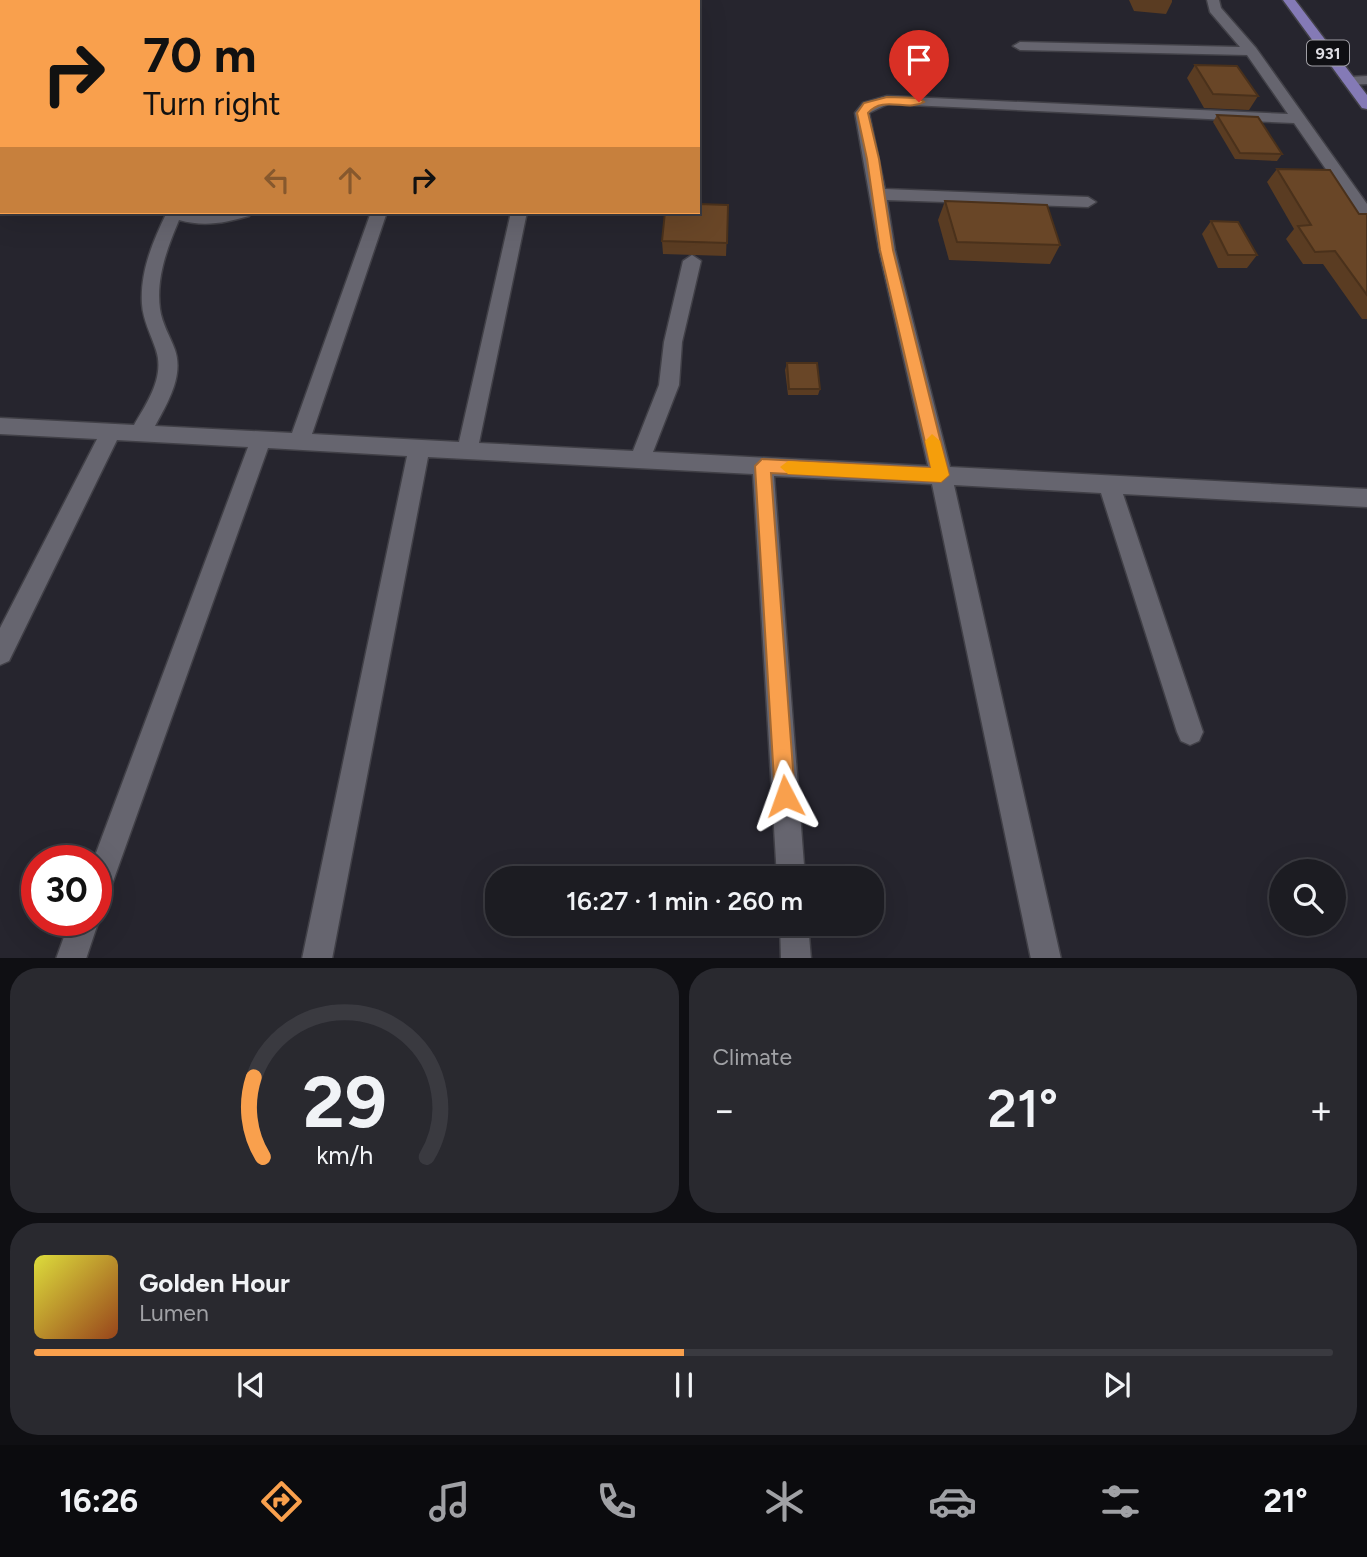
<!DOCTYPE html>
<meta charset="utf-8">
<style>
:root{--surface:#1c1c22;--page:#29292f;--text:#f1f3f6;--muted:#a0a1a5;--line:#3a3a40;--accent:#f9a04d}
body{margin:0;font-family:Figtree,sans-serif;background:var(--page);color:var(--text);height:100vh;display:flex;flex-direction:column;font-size:26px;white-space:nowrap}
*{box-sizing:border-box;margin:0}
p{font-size:23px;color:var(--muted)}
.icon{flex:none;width:38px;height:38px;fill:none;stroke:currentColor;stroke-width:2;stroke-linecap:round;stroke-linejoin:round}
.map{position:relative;height:958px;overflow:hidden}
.panel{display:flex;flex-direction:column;gap:10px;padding:10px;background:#0f0f13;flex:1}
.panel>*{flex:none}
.top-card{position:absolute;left:0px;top:0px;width:700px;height:214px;box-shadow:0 7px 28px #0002,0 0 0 2px var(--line);background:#f9a04d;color:#111;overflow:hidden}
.controls{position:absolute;left:1269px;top:859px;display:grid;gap:14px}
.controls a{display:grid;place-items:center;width:77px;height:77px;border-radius:50%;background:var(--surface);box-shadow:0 7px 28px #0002,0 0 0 2px var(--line);font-size:35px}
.speed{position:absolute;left:21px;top:845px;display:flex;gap:14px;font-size:35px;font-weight:700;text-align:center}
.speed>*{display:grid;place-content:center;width:91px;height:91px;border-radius:50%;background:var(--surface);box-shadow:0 7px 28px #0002,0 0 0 2px var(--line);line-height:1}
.speed .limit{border:10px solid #d22;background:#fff;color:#111}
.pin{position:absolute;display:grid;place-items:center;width:60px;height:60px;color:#fff;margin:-72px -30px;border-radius:50% 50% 50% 0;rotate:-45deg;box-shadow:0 0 7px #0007}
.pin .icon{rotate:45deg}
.me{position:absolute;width:77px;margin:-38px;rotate:356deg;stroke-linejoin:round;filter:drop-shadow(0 0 5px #0008)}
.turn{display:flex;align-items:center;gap:24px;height:147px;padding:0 28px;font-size:32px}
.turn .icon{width:91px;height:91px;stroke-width:2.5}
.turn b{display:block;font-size:49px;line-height:60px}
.lanes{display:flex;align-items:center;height:66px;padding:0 28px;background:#0003;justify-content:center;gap:35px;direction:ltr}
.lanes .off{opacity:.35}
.big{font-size:52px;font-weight:600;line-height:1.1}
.panel .widget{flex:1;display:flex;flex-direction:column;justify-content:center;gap:10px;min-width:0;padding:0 24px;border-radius:28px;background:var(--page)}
.panel .dial{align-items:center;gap:0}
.dial svg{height:182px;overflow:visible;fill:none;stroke:var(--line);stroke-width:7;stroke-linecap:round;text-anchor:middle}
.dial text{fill:var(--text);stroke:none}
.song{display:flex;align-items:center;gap:21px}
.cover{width:84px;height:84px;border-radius:10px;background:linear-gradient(135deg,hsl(60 70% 55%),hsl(20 70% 35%))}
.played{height:7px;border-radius:4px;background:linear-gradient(90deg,var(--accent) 50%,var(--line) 50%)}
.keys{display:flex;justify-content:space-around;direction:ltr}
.heat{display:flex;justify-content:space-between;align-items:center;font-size:38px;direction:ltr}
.panel .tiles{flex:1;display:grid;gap:10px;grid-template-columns:1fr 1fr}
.widget:last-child{grid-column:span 2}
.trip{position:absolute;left:485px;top:866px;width:399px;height:70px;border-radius:28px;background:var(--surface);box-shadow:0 7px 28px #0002,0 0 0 2px var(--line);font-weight:600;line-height:70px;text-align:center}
.tab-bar{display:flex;height:112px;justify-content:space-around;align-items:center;background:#0b0b0e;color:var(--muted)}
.tab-bar .icon{width:49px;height:49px}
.tab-bar .active{color:var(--accent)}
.tab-bar b{font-size:32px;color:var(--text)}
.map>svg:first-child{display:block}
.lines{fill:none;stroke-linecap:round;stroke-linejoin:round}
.minor-casing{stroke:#414047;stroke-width:3}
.major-casing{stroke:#414047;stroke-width:3}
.minor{fill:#66656f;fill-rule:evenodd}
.major{fill:#847ab6;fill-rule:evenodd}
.wall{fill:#5a3c22}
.building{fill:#694627;stroke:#4a311b;stroke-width:2}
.route{fill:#f9a04d;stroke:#a26832;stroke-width:2}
.slow{fill:#f59e0b}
.labels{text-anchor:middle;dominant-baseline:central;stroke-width:7;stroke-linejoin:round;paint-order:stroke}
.shield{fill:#0f0f13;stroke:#a09fa5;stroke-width:2}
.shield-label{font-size:16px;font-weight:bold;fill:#dedde3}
</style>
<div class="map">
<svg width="1367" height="959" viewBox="0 0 1367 959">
<rect width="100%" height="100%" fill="#26252e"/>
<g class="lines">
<g class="minor-casing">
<g id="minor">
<path d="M153,0H165L152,2Z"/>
<rect x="447" y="0" width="12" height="2"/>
<rect x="558" y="0" width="12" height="2"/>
<path d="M1207,0H1219L1221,8L1256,48L1367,204V221L1361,220L1294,123L888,104L869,113L885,189L1088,197L1096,202L1088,207L887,200L895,250L950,467L1367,489V507L1123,494L1203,732L1199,741L1190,745L1181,741L1177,732L1101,493L954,485L1061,959H1031L932,484L774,476L805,878H777L753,474L428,457L332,959H302L407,456L268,448L110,890L106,900L96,904V861H93L248,447L117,440L9,661L0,665V628L97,439L0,434V418L134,425C147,403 165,377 156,350C151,334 143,321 142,304C140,271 153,241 167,212H251L249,216C225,223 204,227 179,220L177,225C166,251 156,280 160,309C162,324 170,336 175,350C184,376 167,404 155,426L292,433L371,212H387L312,434L459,442L511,212H527L479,443L633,451L659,385L664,342L683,261L692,255L701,261L682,342L679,385L653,452L928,466L879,250L855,113L863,103L887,96L1288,114L1247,55L1020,50L1013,46L1020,42L1240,47L1210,12Z"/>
<path d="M1367,76V84L1349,85L1342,81L1349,77Z"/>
<path d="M96,912L99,920L86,959H56L70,920H96Z"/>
<path d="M780,924H808L811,959H781Z"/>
</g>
</g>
<g class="major-casing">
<path id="major" d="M1283,0H1295L1367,95V109L1362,108Z"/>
</g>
<use href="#minor" class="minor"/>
<use href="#major" class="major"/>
</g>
<g class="wall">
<path d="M1129,0H1172V2L1166,14L1134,11Z"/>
<path d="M1195,65L1258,96L1249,110L1204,108L1187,78Z"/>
<path d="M1217,115L1282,154L1277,161L1235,159L1213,122Z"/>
<path d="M1277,169L1359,214H1367V319H1362L1323,264H1303L1286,239L1294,229L1267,182Z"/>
<path d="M945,201L1060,245L1050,264L949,260L938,220Z"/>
<path d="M728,205L726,256L663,254L662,241Z"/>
<path d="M1211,221L1257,255L1247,268H1218L1202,234Z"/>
<path d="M787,363L820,389L818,395H788L785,370Z"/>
</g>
<g class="building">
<path d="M1195,65L1237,66L1258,96L1213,94Z"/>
<path d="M1217,115L1258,117L1282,154L1240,153Z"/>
<path d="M1277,169L1330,170L1359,214H1367V295L1335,251L1315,252L1298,226L1311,225Z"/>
<path d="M945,201L1047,205L1060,245L957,242Z"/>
<path d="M698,204L728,205L727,243L662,241L665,212H698Z"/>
<path d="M1211,221L1238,222L1257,255H1228Z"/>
<path d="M787,363H817L820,389H789Z"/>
</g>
<path class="route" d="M887,97L919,98L924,102C908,112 883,95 868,113L879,159L893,250L949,475L941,482L771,473L795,796L792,803L785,806L778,803L775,796L755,466L762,459L931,468L880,250L867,159L857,113L864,103Z"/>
<path class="slow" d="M932,434L940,441L949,475L941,482L788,474L780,467L788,461L931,468L925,441Z"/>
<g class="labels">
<rect class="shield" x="1307" y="40.5" width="42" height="25" rx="5"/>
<g class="shield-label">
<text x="1328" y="53">931</text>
</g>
</g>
</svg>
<div class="controls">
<a><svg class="icon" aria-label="search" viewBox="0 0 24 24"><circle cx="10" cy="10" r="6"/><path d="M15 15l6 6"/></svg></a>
</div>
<div class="speed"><div class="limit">30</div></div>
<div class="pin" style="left:919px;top:102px;background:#d93025"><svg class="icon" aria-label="arrive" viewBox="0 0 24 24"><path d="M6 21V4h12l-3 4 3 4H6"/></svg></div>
<svg class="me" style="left:785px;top:796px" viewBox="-20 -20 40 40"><path d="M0-17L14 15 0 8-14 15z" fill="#f9a04d" stroke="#fff" stroke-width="4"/></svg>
<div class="trip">16:27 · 1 min · 260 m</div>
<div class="top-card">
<div class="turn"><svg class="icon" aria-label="right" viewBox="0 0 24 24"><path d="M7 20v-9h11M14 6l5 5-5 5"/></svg><div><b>70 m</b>Turn right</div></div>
<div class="lanes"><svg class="icon off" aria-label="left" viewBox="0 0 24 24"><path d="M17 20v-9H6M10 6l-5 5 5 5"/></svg><svg class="icon off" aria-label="ahead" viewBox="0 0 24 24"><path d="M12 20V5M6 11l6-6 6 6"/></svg><svg class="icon" aria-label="right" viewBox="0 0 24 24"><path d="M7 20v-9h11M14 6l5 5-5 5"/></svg></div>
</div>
</div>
<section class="panel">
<div class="tiles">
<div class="widget dial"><svg viewBox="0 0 100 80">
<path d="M14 69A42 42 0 1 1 86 69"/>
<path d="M14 69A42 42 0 0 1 10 34" stroke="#f9a04d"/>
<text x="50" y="56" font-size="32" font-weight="700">29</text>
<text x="50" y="72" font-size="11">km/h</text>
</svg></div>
<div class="widget"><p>Climate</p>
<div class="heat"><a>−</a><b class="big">21°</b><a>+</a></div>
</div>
<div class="widget">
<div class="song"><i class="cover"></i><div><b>Golden Hour</b><p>Lumen</p></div></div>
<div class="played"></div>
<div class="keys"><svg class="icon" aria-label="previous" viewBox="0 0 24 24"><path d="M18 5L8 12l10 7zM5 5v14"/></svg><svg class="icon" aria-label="pause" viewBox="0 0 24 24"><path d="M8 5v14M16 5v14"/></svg><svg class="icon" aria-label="next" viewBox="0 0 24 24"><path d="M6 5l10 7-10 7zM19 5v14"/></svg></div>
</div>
</div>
</section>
<nav class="tab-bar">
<b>16:26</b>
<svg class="icon active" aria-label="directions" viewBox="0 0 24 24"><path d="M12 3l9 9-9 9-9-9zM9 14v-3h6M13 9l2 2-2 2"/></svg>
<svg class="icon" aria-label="music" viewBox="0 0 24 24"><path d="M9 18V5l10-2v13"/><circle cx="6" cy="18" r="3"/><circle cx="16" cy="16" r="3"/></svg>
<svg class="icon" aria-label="phone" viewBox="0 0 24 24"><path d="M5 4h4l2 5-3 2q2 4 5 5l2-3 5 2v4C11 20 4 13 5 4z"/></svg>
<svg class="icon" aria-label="climate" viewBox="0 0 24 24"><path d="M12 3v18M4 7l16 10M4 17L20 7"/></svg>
<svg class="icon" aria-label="car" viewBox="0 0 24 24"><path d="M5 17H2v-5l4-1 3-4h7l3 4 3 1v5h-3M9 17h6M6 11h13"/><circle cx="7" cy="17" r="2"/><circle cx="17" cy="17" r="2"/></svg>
<svg class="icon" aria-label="filters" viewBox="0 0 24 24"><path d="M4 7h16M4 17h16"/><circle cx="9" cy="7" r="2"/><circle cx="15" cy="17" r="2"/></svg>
<b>21°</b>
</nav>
